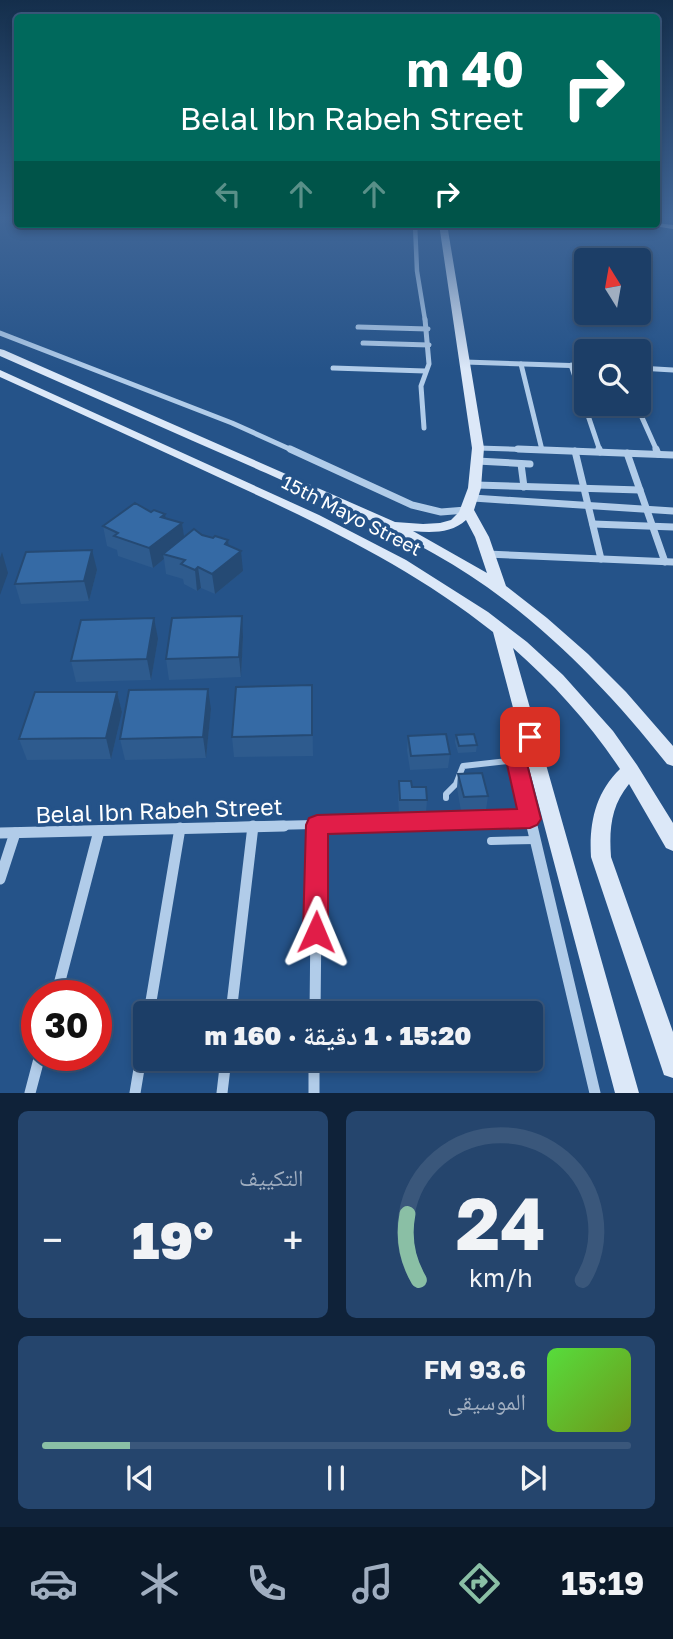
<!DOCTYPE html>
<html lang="ar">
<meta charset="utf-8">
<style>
:root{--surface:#1c3e67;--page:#25456d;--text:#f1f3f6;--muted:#a0aec0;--line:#3a577b;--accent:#8abfa5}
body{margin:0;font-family:"Golos Text","Noto Naskh Arabic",sans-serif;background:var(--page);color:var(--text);direction:rtl;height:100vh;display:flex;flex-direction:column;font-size:26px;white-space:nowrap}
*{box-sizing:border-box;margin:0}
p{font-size:23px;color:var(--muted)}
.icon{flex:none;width:38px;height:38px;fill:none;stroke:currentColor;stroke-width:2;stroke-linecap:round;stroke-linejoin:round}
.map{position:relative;height:1093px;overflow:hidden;direction:ltr}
.panel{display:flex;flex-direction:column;gap:18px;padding:18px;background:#0f2239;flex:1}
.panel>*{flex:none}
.guide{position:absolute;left:14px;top:14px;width:646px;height:214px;border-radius:7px;box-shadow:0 4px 10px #0003,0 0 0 2px var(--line);direction:rtl;background:#00695c;color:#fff;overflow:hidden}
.needle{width:46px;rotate:349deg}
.fabs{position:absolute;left:574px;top:248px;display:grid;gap:14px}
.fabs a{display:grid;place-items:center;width:77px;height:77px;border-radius:7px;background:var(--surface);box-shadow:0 4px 10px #0003,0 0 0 2px var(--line);font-size:35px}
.speed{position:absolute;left:21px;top:980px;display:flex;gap:14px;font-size:35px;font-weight:700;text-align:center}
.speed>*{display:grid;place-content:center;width:91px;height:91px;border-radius:50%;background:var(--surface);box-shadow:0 4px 10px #0003,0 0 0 2px var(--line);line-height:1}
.speed .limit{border:10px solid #d22;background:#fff;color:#111}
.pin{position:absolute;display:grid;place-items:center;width:60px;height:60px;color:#fff;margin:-30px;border-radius:14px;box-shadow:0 4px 10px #0006}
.me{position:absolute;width:77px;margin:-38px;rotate:1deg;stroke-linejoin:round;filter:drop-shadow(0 0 5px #0008)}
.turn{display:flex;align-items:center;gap:24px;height:147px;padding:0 21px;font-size:32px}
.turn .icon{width:91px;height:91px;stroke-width:2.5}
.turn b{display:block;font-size:49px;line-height:60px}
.lanes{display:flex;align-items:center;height:66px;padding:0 21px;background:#0003;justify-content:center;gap:35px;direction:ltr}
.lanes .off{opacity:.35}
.big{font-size:52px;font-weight:800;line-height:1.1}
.panel .card{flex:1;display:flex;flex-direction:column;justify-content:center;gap:10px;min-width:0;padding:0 24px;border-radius:10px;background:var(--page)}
.panel .dial{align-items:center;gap:0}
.dial svg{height:182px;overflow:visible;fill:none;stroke:var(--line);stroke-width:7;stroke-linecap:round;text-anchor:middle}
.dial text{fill:var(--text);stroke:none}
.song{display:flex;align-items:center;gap:21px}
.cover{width:84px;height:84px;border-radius:10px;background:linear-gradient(135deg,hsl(110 70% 55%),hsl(80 70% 35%))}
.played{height:7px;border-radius:4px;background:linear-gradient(90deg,var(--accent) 15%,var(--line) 15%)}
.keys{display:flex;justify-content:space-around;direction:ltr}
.heat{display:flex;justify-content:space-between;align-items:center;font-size:38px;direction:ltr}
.panel .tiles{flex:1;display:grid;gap:18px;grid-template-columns:1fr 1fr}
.card:last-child{grid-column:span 2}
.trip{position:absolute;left:133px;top:1001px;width:410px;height:70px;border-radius:7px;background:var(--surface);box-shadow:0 4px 10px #0003,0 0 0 2px var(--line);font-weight:800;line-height:70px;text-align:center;direction:rtl}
.menu{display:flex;height:112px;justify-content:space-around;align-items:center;background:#0b1929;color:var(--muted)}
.menu .icon{width:49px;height:49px}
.menu .current{color:var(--accent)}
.menu b{font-size:32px;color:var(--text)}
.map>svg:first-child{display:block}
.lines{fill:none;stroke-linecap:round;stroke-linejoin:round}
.lane-far1{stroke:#b1cce9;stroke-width:6}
.lane{stroke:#b1cce9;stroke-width:8}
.street-far4{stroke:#b1cce9;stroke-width:4.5}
.street-far3{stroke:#b1cce9;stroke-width:5}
.street-far2{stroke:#b1cce9;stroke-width:7}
.street-far1{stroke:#b1cce9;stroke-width:9}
.street{stroke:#b1cce9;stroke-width:11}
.secondary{fill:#dce8f8;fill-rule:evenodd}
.wall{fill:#2e5b8e}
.shaded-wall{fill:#254a74}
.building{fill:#356aa5;stroke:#254a74;stroke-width:2}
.route{fill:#e11d48;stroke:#92132f;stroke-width:2}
.labels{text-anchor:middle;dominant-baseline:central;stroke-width:7;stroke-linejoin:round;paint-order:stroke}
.street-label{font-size:19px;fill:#fff;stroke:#255389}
.near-street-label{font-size:23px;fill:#fff;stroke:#255389}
</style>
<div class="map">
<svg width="673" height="1093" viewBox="0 0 673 1093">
<rect width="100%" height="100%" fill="#255389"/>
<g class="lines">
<path class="lane-far1" d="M446,798V794L456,784L463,766L516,760"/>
<path class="lane" d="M491,841L535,840"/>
<path class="street-far4" d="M415,224L417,271L425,320"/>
<g class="street-far3">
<path d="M358,327L428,329"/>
<path d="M0,333L232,423L294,451"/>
<path d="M363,343L429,345"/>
<path d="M465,362L586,366"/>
<path d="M521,364L542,450"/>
<path d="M571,365L600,451"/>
<path d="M333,368L425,371"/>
<path d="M639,368L673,370"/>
<path d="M636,404L657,451"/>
<path d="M424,428L421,386L429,364L425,319"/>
<path d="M478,448L567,451"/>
</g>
<g class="street-far2">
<path d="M290,449L412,505L441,512L466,510"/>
<path d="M518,449L673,455"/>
<path d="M599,449L600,452"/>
<path d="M656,449L658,454"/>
<path d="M575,451L601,559"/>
<path d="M627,453L665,562"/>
<path d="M477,461L530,464"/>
<path d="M521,464L524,487"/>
<path d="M476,485L640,490"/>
<path d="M473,498L673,511"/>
<path d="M593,524L673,527"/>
<path d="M487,554L673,562"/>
</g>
<g class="street-far1">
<path d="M530,737L518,750L516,760L532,827"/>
<path d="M217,827L530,819"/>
</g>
<g class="street">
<path d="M532,826L595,1093"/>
<path d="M0,833L284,826"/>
<path d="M0,879L15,833"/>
<path d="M56,996L99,831"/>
<path d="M149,1013L180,828"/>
<path d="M231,1013L253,826"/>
<path d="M315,1013L317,826"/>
<path d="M314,1059V1093"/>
<path d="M30,1093L40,1055"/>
<path d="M135,1093L145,1033"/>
<path d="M222,1093L226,1059"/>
</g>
<g class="secondary">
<path d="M656,223L673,225V229L641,224Z"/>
<path d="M439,224H447L484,448L481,488L474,510L489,537L506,586L547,618L588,654L626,692L673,746V766L667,764C615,698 556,636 487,587C419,539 341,507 266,473C177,434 89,395 0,356V349L4,350L395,522L423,524L440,523L451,520L459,512L468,488L472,448ZM466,520L475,537L487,573L413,531C432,533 452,533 466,520Z"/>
<path d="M0,370L319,515L406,560L488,612L527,642L563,675L613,731L637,765L673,823V851L666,848L629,784C611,806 609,829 611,857L673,1032V1078L664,1075L661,1066L591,857C589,824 595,793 620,769C590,724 554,684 513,648L639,1093H615L493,632C414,569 322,525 231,483C154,447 77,412 0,377Z"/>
</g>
</g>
<g class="wall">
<path d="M151,512L165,514V518L182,523L184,537L202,535L229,546L243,571L215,594L201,588L197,591L184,584L183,579L166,574L164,559L153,568L118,556L117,550L107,546L103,526Z"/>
<path d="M97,570L89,601L21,604L15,584Z"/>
<path d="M243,637L241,677L169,680L166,659Z"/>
<path d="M158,639L151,680L76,682L71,661Z"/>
<path d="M312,685L313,756L234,757L232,737Z"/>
<path d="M117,692L122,712L111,759L27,760L19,739Z"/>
<path d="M211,709L206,758L125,760L120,739Z"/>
<path d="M456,735L477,745L476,752L458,753L455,742Z"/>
<path d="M408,736L450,754L448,768L410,770L407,750Z"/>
<path d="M458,774L488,796L486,810L461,811L457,788Z"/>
<path d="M399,781L412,787L427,800L426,813L399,814L398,795Z"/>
</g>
<g class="shaded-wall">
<path d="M165,514L168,534L182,523L185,542L163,554L164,559L153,568L149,548L161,517Z"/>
<path d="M228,540L230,560L241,551L243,571L215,594L212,574L225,544Z"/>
<path d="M92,550L97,570L89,601L84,581Z"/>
<path d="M2,552L8,573L0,595V558Z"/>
<path d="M198,567L201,588L197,591L195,570Z"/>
<path d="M242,616L243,637L241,677L239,657Z"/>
<path d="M154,618L158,639L151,680L147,659Z"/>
<path d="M208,689L211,709L206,758L203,737Z"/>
<path d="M117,692L122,712L111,759L106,738Z"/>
</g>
<g class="building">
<path d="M135,503L151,512L154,510L165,514L161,517L182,523L149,548L114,536L118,533L103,526Z"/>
<path d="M194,529L202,535L213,538L215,536L228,540L225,544L241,551L212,574L198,567L195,570L181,564L185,560L163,554Z"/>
<path d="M92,550L84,581L15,584L26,552Z"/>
<path d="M242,616L239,657L166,659L172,618Z"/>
<path d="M154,618L147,659L71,661L81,620Z"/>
<path d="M312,685V735L232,737L236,687Z"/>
<path d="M208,689L203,737L120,739L129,690Z"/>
<path d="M35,692H117L106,738L19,739Z"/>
<path d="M446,734L450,754L411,756L408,736Z"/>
<path d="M474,734L477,745L459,746L456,735Z"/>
<path d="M482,773L488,796L464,797L458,774Z"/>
<path d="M399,781H411L412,787H426L427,800H400Z"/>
</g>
<linearGradient id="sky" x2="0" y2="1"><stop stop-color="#142e4b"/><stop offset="0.59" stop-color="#406697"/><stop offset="1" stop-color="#406697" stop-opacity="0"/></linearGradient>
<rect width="673" height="369" fill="url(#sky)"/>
<path class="route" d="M530,729L537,732L540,737L531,746L526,760L541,819L537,825L530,828L328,834V932L324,941L316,944L307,941L303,932L306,825L309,818L317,815L517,809L506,760L516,736Z"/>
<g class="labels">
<g class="street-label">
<text transform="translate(352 515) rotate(27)">15th Mayo Street</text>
</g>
<g class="near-street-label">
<text transform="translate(159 810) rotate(-2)">Belal Ibn Rabeh Street</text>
</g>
</g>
</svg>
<div class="fabs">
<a><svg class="needle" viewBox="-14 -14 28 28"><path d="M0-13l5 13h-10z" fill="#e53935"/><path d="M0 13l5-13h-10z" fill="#a0aec0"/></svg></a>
<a><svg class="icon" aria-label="search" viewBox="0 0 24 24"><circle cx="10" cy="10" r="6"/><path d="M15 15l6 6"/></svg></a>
</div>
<div class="speed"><div class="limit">30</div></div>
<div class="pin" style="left:530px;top:737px;background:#d93025"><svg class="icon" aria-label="arrive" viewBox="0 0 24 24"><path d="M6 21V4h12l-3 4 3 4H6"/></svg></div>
<svg class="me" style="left:316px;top:932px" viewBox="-20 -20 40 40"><path d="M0-17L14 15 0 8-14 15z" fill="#e11d48" stroke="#fff" stroke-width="4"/></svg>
<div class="trip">15:20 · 1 دقيقة · 160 m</div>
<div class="guide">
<div class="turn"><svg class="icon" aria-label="right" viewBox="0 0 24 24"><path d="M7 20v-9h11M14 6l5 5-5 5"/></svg><div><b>40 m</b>Belal Ibn Rabeh Street</div></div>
<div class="lanes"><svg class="icon off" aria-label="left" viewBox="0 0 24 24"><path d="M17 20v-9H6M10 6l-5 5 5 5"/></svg><svg class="icon off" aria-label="ahead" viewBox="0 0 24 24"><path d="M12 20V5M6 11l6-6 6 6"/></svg><svg class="icon off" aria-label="ahead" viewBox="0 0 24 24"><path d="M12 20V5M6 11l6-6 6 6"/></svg><svg class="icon" aria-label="right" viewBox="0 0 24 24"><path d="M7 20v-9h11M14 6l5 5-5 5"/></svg></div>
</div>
</div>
<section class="panel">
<div class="tiles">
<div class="card dial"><svg viewBox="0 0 100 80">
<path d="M14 69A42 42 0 1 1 86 69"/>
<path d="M14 69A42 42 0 0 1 9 40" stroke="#8abfa5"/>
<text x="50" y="56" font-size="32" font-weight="700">24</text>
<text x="50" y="72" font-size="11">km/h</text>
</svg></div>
<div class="card"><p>التكييف</p>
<div class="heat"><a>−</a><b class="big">19°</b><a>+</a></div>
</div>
<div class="card">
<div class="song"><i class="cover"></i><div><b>93.6 FM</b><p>الموسيقى</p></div></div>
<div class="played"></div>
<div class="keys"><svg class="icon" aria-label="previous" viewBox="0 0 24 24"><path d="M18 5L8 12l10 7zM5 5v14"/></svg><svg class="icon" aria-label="pause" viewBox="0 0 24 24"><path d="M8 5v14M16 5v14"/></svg><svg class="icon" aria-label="next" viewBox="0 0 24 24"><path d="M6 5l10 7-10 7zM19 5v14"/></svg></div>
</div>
</div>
</section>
<nav class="menu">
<b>15:19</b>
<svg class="icon current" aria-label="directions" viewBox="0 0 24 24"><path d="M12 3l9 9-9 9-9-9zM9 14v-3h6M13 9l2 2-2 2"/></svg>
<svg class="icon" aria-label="music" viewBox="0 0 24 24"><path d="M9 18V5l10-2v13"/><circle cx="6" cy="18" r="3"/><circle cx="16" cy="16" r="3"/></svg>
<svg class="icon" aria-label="phone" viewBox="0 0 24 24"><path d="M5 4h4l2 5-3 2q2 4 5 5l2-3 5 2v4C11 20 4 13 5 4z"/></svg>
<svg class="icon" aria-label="climate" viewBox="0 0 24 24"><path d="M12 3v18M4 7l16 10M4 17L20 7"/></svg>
<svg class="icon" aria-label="car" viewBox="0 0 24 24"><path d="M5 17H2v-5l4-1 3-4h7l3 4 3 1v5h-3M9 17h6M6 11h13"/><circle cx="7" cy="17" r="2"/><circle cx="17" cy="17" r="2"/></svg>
</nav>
